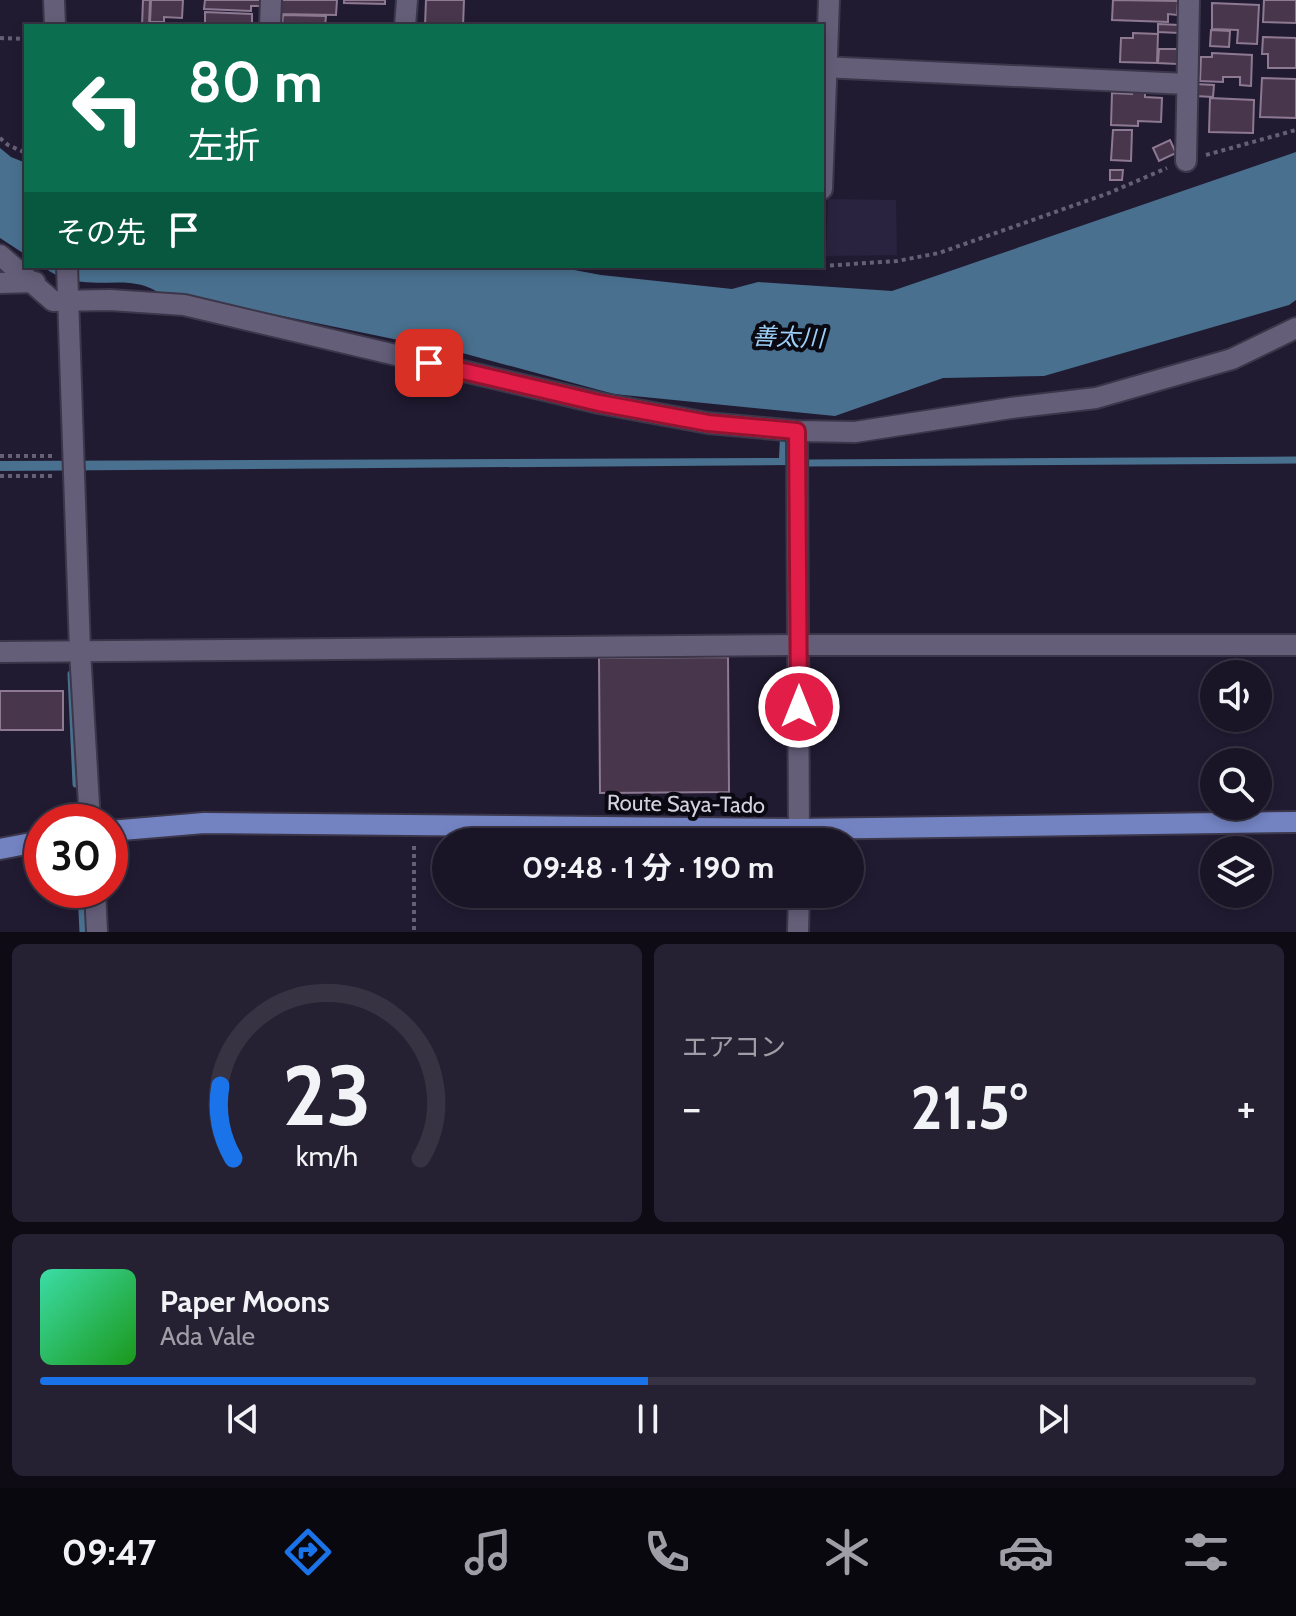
<!DOCTYPE html>
<html lang="ja">
<meta charset="utf-8">
<style>
:root{--surface:#191426;--page:#262132;--text:#f1f3f6;--muted:#9f9ea7;--line:#373343;--accent:#1a73e8}
body{margin:0;font-family:Cabin,"Noto Sans JP",sans-serif;background:var(--page);color:var(--text);height:100vh;display:flex;flex-direction:column;font-size:30px;white-space:nowrap}
*{box-sizing:border-box;margin:0}
p{font-size:26px;color:var(--muted)}
.icon{flex:none;width:44px;height:44px;fill:none;stroke:currentColor;stroke-width:2;stroke-linecap:round;stroke-linejoin:round}
.map{position:relative;height:932px;overflow:hidden}
.details{display:flex;flex-direction:column;gap:12px;padding:12px;background:#0e0b15;flex:1}
.details>*{flex:none}
.banner{position:absolute;left:24px;top:24px;width:800px;height:244px;border-radius:0px;box-shadow:0 4px 12px #0003,0 0 0 2px var(--line);background:#0b6e4f;color:#fff;overflow:hidden}
.controls{position:absolute;left:1200px;top:660px;display:grid;gap:16px}
.controls a{display:grid;place-items:center;width:72px;height:72px;border-radius:50%;background:var(--surface);box-shadow:0 4px 12px #0003,0 0 0 2px var(--line);font-size:40px}
.speed{position:absolute;left:24px;top:804px;display:flex;gap:16px;font-size:40px;font-weight:700;text-align:center}
.speed>*{display:grid;place-content:center;width:104px;height:104px;border-radius:50%;background:var(--surface);box-shadow:0 4px 12px #0003,0 0 0 2px var(--line);line-height:1}
.speed .limit{border:12px solid #d22;background:#fff;color:#111}
.pin{position:absolute;display:grid;place-items:center;width:68px;height:68px;color:#fff;margin:-34px;border-radius:16px;box-shadow:0 4px 12px #0006}
.me{position:absolute;width:88px;margin:-44px;rotate:0deg;stroke-linejoin:round;filter:drop-shadow(0 0 6px #0008)}
.turn{display:flex;align-items:center;gap:28px;height:168px;padding:0 32px;font-size:36px}
.turn .icon{width:104px;height:104px;stroke-width:2.5}
.turn b{display:block;font-size:56px;line-height:68px}
.then{display:flex;align-items:center;height:76px;padding:0 32px;background:#0003;gap:16px;font-size:30px}
.big{font-size:60px;font-weight:700;line-height:1.1}
.details .tile{flex:1;display:flex;flex-direction:column;justify-content:center;gap:12px;min-width:0;padding:0 28px;border-radius:12px;background:var(--page)}
.details .dial{align-items:center;gap:0}
.dial svg{height:208px;overflow:visible;fill:none;stroke:var(--line);stroke-width:7;stroke-linecap:round;text-anchor:middle}
.dial text{fill:var(--text);stroke:none}
.song{display:flex;align-items:center;gap:24px}
.cover{width:96px;height:96px;border-radius:12px;background:linear-gradient(135deg,hsl(160 70% 55%),hsl(120 70% 35%))}
.played{height:8px;border-radius:4px;background:linear-gradient(90deg,var(--accent) 50%,var(--line) 50%)}
.keys{display:flex;justify-content:space-around;direction:ltr}
.heat{display:flex;justify-content:space-between;align-items:center;font-size:44px;direction:ltr}
.details .tiles{flex:1;display:grid;gap:12px;grid-template-columns:1fr 1fr}
.tile:last-child{grid-column:span 2}
.trip{position:absolute;left:432px;top:828px;width:432px;height:80px;border-radius:40px;background:var(--surface);box-shadow:0 4px 12px #0003,0 0 0 2px var(--line);font-weight:700;line-height:80px;text-align:center}
.tab-bar{display:flex;height:128px;justify-content:space-around;align-items:center;background:#0a080f;color:var(--muted)}
.tab-bar .icon{width:56px;height:56px}
.tab-bar .on{color:var(--accent)}
.tab-bar b{font-size:36px;color:var(--text)}
.map>svg:first-child{display:block}
.built{fill:#2a233f}
.water{fill:#49718f}
.lines{fill:none;stroke-linecap:round;stroke-linejoin:round}
.stream{stroke:#49718f;stroke-width:7}
.building{fill:#48364c;stroke:#8d7991;stroke-width:2}
.minor-casing{stroke:#3b3649;stroke-width:24}
.major-casing{stroke:#3b3649;stroke-width:24}
.path{stroke:#656074;stroke-width:4;stroke-dasharray:4 4;stroke-linecap:butt}
.minor{stroke:#645e79;stroke-width:20}
.major{stroke:#7383c2;stroke-width:20}
.route-casing{stroke:#92132f;stroke-width:20}
.route{stroke:#e11d48;stroke-width:14}
.labels{text-anchor:middle;dominant-baseline:central;stroke-width:8;stroke-linejoin:round;paint-order:stroke}
.street-label{font-size:22px;fill:#d4d1e0;stroke:#0a0811}
.water-label{font-size:24px;font-style:italic;fill:#9ccff6;stroke:#0a0811}
</style>
<div class="map">
<svg width="1296" height="932" viewBox="0 0 1296 932">
<rect width="100%" height="100%" fill="#211b32"/>
<path class="built" d="M828,199L896,200L897,255L826,256Z"/>
<g class="water">
<path d="M0,148L11,157L26,163V255L0,238Z"/>
<path d="M1296,152V300L1289,305L1044,376L943,378L835,416L614,394L466,354L258,311L166,299C140,273 107,287 76,281C62,279 53,274 42,266H553L601,275L732,289L758,282L892,291Z"/>
<path d="M780,437L790,439L788,465L0,471V461L779,458Z"/>
</g>
<g class="lines">
<g class="stream">
<path d="M808,463L1296,460"/>
<path d="M71,674L76,784"/>
<path d="M81,891L83,932"/>
</g>
</g>
<g class="building">
<path d="M143,0H150L149,26H142Z"/>
<path d="M151,0H183L182,18L164,17V22H150Z"/>
<path d="M205,0H260V6H251V11L204,9Z"/>
<path d="M277,0H337L336,15L277,14Z"/>
<path d="M344,0H385V4L344,3Z"/>
<path d="M426,0H464L463,26H425Z"/>
<path d="M1113,0L1178,1L1177,15L1168,14V22L1112,20Z"/>
<path d="M1264,0H1296V23L1263,22Z"/>
<path d="M1212,3L1259,5L1257,44L1237,43L1238,30L1212,29Z"/>
<path d="M205,12L252,14V26H205Z"/>
<path d="M283,15L326,16L325,26H282Z"/>
<path d="M1158,24L1179,25V33L1158,32Z"/>
<path d="M1211,30L1230,31L1229,47L1210,46Z"/>
<path d="M1133,33L1158,34L1157,63L1120,62L1121,38H1133Z"/>
<path d="M1263,37L1296,38V68H1268V54H1262Z"/>
<path d="M1159,49H1177V64L1158,63Z"/>
<path d="M1212,53L1252,55L1251,86L1240,85V77H1223V82L1200,81L1201,57H1212Z"/>
<path d="M1262,78L1296,79V118L1260,117Z"/>
<path d="M1196,84L1214,85L1213,97L1195,96Z"/>
<path d="M1132,91L1145,92V97L1162,98L1161,122L1138,121V126L1111,125L1112,93L1132,94Z"/>
<path d="M1210,98L1254,100L1253,133L1209,132Z"/>
<path d="M1113,130H1132L1131,161L1111,160Z"/>
<path d="M1170,140L1176,153L1159,161L1153,148Z"/>
<path d="M1110,170H1123L1122,180H1110Z"/>
<path d="M728,657L729,792L600,793L599,658Z"/>
<rect x="0" y="691" width="63" height="39"/>
</g>
<g class="lines">
<g class="minor-casing">
<g id="minor">
<path d="M54,0L55,26"/>
<path d="M270,26L271,0"/>
<path d="M405,26L407,0"/>
<path d="M822,67L1186,84"/>
<path d="M1186,161L1189,0"/>
<path d="M822,189L829,0"/>
<path d="M0,255L53,301L110,300L184,305L599,403L708,423L797,431L855,432L1011,408L1096,398L1232,359L1296,328"/>
<path d="M67,266L80,651L90,822"/>
<path d="M0,283L35,282"/>
<path d="M797,431L799,842"/>
<path d="M0,652L799,645H1296"/>
<path d="M95,890L97,932"/>
<path d="M798,932L799,894"/>
</g>
</g>
<g class="major-casing">
<g id="major">
<path d="M110,831L204,823L799,829L1296,822"/>
<path d="M0,849L42,841"/>
</g>
</g>
<g class="path">
<path d="M0,38L26,39"/>
<path d="M0,138L8,145L26,153"/>
<path d="M1206,155L1296,130"/>
<path d="M822,266L897,261L939,253L1109,193L1167,168"/>
<path d="M0,456H54"/>
<path d="M0,476H54"/>
<path d="M414,846V932"/>
</g>
<use href="#minor" class="minor"/>
<use href="#major" class="major"/>
</g>
<g class="lines">
<g class="route-casing">
<path id="route" d="M429,363L599,403L708,423L797,431L799,707"/>
</g>
<use href="#route" class="route"/>
</g>
<g class="labels">
<g class="street-label">
<text transform="translate(686 804) rotate(1)">Route Saya-Tado</text>
</g>
<g class="water-label">
<text transform="translate(788 337) rotate(2)">善太川</text>
</g>
</g>
</svg>
<div class="controls">
<a><svg class="icon" aria-label="sound" viewBox="0 0 24 24"><path d="M4 9h4l5-4v14l-5-4H4zM17 9q2 3 0 6"/></svg></a>
<a><svg class="icon" aria-label="search" viewBox="0 0 24 24"><circle cx="10" cy="10" r="6"/><path d="M15 15l6 6"/></svg></a>
<a><svg class="icon" aria-label="layers" viewBox="0 0 24 24"><path d="M12 4l9 5-9 5-9-5zM3 14l9 5 9-5"/></svg></a>
</div>
<div class="speed"><div class="limit">30</div></div>
<div class="pin" style="left:429px;top:363px;background:#d93025"><svg class="icon" aria-label="arrive" viewBox="0 0 24 24"><path d="M6 21V4h12l-3 4 3 4H6"/></svg></div>
<svg class="me" style="left:799px;top:707px" viewBox="-20 -20 40 40"><circle r="17" fill="#e11d48" stroke="#fff" stroke-width="3"/><path d="M0-11L8 9 0 5-8 9z" fill="#fff"/></svg>
<div class="trip">09:48 · 1 分 · 190 m</div>
<div class="banner">
<div class="turn"><svg class="icon" aria-label="left" viewBox="0 0 24 24"><path d="M17 20v-9H6M10 6l-5 5 5 5"/></svg><div><b>80 m</b>左折</div></div>
<div class="then">その先<svg class="icon" aria-label="arrive" viewBox="0 0 24 24"><path d="M6 21V4h12l-3 4 3 4H6"/></svg></div>
</div>
</div>
<section class="details">
<div class="tiles">
<div class="tile dial"><svg viewBox="0 0 100 80">
<path d="M14 69A42 42 0 1 1 86 69"/>
<path d="M14 69A42 42 0 0 1 9 41" stroke="#1a73e8"/>
<text x="50" y="56" font-size="32" font-weight="700">23</text>
<text x="50" y="72" font-size="11">km/h</text>
</svg></div>
<div class="tile"><p>エアコン</p>
<div class="heat"><a>−</a><b class="big">21.5°</b><a>+</a></div>
</div>
<div class="tile">
<div class="song"><i class="cover"></i><div><b>Paper Moons</b><p>Ada Vale</p></div></div>
<div class="played"></div>
<div class="keys"><svg class="icon" aria-label="previous" viewBox="0 0 24 24"><path d="M18 5L8 12l10 7zM5 5v14"/></svg><svg class="icon" aria-label="pause" viewBox="0 0 24 24"><path d="M8 5v14M16 5v14"/></svg><svg class="icon" aria-label="next" viewBox="0 0 24 24"><path d="M6 5l10 7-10 7zM19 5v14"/></svg></div>
</div>
</div>
</section>
<nav class="tab-bar">
<b>09:47</b>
<svg class="icon on" aria-label="directions" viewBox="0 0 24 24"><path d="M12 3l9 9-9 9-9-9zM9 14v-3h6M13 9l2 2-2 2"/></svg>
<svg class="icon" aria-label="music" viewBox="0 0 24 24"><path d="M9 18V5l10-2v13"/><circle cx="6" cy="18" r="3"/><circle cx="16" cy="16" r="3"/></svg>
<svg class="icon" aria-label="phone" viewBox="0 0 24 24"><path d="M5 4h4l2 5-3 2q2 4 5 5l2-3 5 2v4C11 20 4 13 5 4z"/></svg>
<svg class="icon" aria-label="climate" viewBox="0 0 24 24"><path d="M12 3v18M4 7l16 10M4 17L20 7"/></svg>
<svg class="icon" aria-label="car" viewBox="0 0 24 24"><path d="M5 17H2v-5l4-1 3-4h7l3 4 3 1v5h-3M9 17h6M6 11h13"/><circle cx="7" cy="17" r="2"/><circle cx="17" cy="17" r="2"/></svg>
<svg class="icon" aria-label="filters" viewBox="0 0 24 24"><path d="M4 7h16M4 17h16"/><circle cx="9" cy="7" r="2"/><circle cx="15" cy="17" r="2"/></svg>
</nav>
